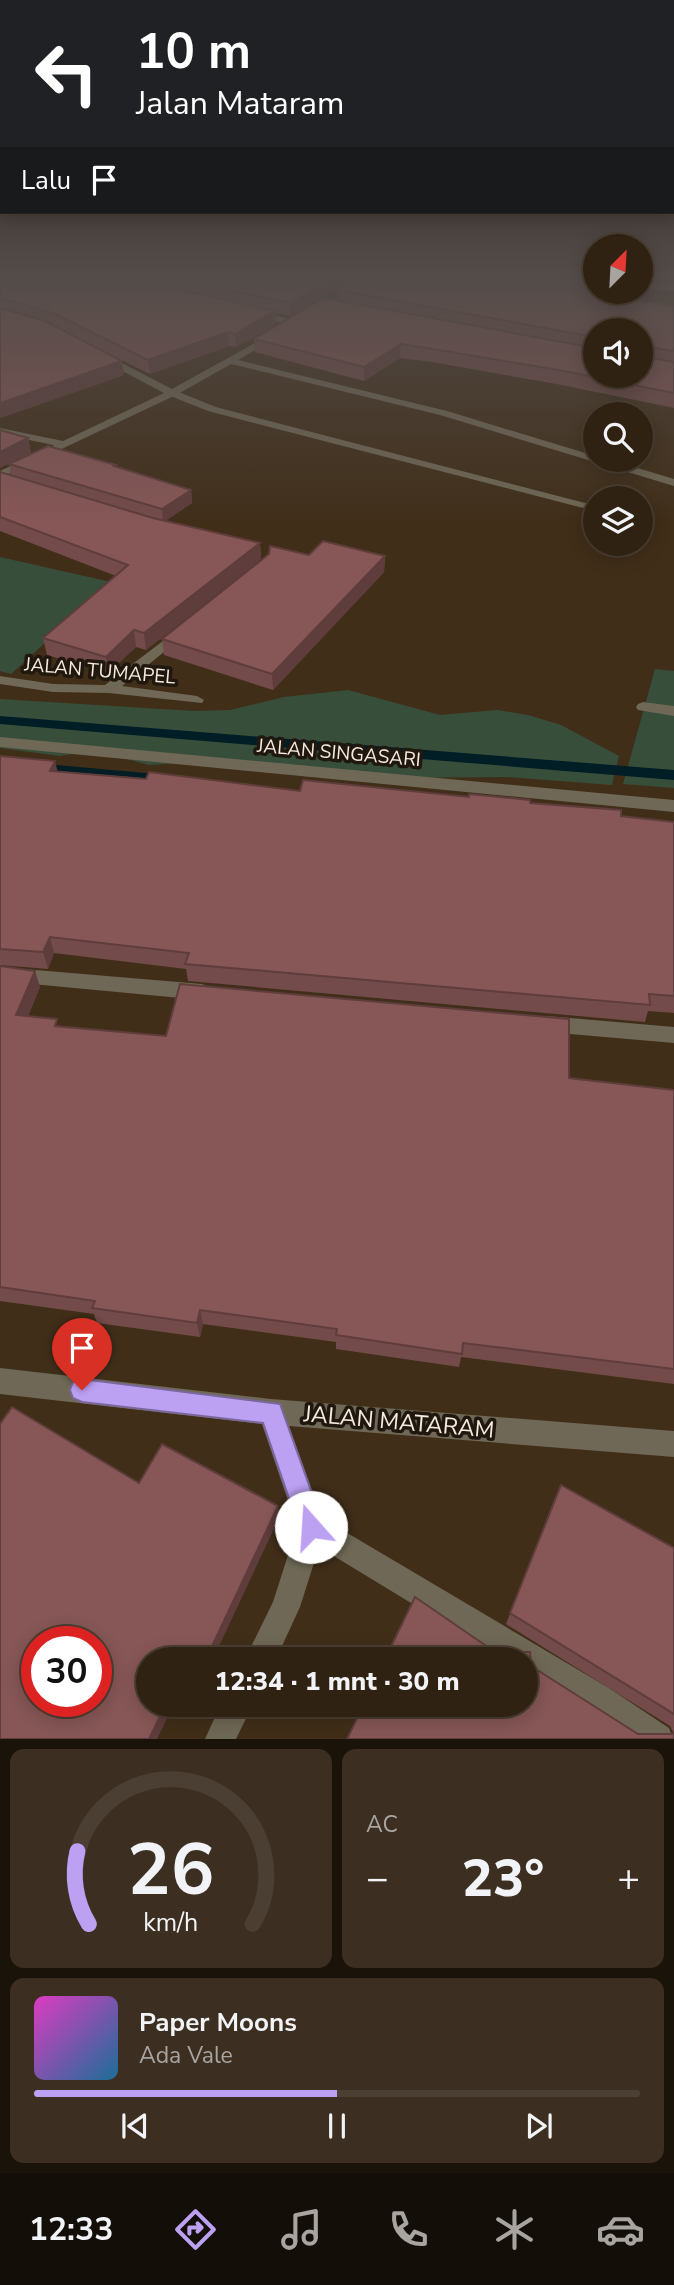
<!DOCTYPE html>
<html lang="id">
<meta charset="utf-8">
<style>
:root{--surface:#302213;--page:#3c2f21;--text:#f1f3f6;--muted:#a8a4a0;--line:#4b3f33;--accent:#bca0f2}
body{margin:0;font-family:"Nunito Sans",sans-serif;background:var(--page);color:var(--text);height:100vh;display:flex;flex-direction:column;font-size:26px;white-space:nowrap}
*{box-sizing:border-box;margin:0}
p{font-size:23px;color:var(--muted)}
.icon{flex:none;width:38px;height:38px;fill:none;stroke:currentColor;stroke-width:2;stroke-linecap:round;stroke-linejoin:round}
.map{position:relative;height:1739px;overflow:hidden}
.details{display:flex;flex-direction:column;gap:10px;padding:10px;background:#1a130a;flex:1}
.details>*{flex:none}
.banner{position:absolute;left:0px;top:0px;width:676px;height:214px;box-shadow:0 4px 18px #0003,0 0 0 2px var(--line);background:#202124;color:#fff;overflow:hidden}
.needle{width:46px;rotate:24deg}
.fabs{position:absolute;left:583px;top:234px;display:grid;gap:14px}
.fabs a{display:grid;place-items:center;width:70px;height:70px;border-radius:50%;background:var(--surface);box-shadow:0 4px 18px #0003,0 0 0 2px var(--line);font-size:35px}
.speed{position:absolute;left:21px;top:1626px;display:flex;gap:14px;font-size:35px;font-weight:700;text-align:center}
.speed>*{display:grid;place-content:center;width:91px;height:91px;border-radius:50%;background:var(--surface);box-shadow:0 4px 18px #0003,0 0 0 2px var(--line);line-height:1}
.speed .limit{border:10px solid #d22;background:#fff;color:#111}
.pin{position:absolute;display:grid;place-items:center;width:60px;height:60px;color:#fff;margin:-72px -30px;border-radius:50% 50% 50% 0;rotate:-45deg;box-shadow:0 0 7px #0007}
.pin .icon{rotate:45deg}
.me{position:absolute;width:77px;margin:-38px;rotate:341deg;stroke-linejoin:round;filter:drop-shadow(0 0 5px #0008)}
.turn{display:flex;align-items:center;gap:24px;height:147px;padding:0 21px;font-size:32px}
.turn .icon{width:91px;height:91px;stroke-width:2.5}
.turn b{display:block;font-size:49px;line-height:60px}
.then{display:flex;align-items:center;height:66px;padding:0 21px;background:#0003;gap:14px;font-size:26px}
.big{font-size:52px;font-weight:800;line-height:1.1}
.details .widget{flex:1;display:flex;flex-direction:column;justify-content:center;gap:10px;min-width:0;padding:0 24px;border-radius:14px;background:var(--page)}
.details .dial{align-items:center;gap:0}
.dial svg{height:182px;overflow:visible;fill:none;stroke:var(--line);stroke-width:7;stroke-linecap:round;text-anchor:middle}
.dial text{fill:var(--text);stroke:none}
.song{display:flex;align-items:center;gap:21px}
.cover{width:84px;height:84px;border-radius:10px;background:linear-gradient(135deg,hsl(310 70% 55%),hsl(200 70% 35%))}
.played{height:7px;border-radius:4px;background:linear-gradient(90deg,var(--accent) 50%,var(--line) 50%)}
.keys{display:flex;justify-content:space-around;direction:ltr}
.heat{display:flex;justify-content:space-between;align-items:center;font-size:38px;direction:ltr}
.details .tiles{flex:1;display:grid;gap:10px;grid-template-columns:1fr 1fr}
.widget:last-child{grid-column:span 2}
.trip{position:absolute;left:136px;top:1647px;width:402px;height:70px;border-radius:35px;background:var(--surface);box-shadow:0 4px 18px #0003,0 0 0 2px var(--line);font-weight:800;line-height:70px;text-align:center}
.dock{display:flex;height:112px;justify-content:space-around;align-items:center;background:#130e08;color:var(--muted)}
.dock .icon{width:49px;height:49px}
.dock .active{color:var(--accent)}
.dock b{font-size:32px;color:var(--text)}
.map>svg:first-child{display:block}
.green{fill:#374e3b}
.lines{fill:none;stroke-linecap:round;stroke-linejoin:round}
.stream{fill:#011d26;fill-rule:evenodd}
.lane{fill:#6f6856;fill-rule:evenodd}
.street{fill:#6f6856;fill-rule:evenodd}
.wall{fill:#734b4a;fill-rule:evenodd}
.shaded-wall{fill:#5e3d3c}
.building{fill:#865756;stroke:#5e3d3c;stroke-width:2;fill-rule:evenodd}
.route{fill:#bca0f2;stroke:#7a689d;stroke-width:2}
.labels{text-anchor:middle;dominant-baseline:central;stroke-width:7;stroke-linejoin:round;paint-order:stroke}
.street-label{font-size:19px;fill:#f7ebde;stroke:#20180f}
.near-street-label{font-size:23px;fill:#f7ebde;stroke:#20180f}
</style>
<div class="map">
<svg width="674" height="1739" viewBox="0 0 674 1739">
<rect width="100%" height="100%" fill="#402e19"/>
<g class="green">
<path d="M0,557L111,582L11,674L0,671Z"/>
<path d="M655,669L674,671V788L623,784Z"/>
<path d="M348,690L440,715L497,710L528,715L561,725L619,756L612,785L508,777L373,778L183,763L149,765L94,750L60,756L0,748V699L194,711L230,710L284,697Z"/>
</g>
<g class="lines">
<g class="stream">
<path d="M0,716L674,770V780L0,724Z"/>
<path d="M0,760L168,775L175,780L168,785L0,770Z"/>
</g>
<g class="lane">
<path d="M252,310L299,321L301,323L296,326L249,315Z"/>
<path d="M168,391H176L216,407L589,504L583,508L208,411L168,395Z"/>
<path d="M0,428L63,441L68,444L63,447L0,434Z"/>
<path d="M643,702L674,706V716L638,710L636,707L638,704Z"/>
</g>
<g class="street">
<path d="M640,281L674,285V291L640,286Z"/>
<path d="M275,332L280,335L278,337L238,360L447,411L595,456V460H611L674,479V486L440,415L231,364L176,395L0,478V471L164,393L100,359V355H106L172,389Z"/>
<path d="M180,628L185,629V635L122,686L197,696L204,700L202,703L109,693L53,692L0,684V676L53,684L105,685Z"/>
<path d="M0,737L674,800V812L0,747Z"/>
<path d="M0,967L202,984L209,987L212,992L209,997L202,1000L0,981Z"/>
<path d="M547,1016L674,1027V1043L547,1032L540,1030L537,1024L540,1018Z"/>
<path d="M0,1368L271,1399L674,1431V1457L289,1426L322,1518L609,1688L669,1728L673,1739H631L527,1673V1659H503L319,1547L300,1607L276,1659H245L273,1602L297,1527L262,1424L0,1394Z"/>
<path d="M221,1704H253L236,1739H205Z"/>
</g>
</g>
<g class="wall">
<path d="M0,278H355L290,316L275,313L276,324L236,347L229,346L150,374L51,325L122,361L124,375L0,418Z"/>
<path d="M337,290L617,297L674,306V408L562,385L432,362L400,358L364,381L255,352L254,339L337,300ZM595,331L640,376H595Z"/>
<path d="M28,438L31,453L116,465L117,467L191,490L192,503L165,521L260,543L261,559L146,650L136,647L108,673L47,655L43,638L116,576L0,531V472L11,475L9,464Z"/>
<path d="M309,555L385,556L384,572L273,690L164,655L162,639Z"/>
<path d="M0,756L57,771L300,791L530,803L621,816L674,822V1013L648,1011L645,1022L188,981L186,969L54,953L48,969L0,965Z"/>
<path d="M0,966L40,987L28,1016L59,1026L569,1078L674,1090V1384L461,1357L459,1367L336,1349V1342L203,1324L200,1337L97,1323L94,1314L0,1301Z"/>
<path d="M555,1498L674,1548V1739H347L495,1652L531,1666L638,1734H674L670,1726L506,1624Z"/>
</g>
<g class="shaded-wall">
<path d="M334,278H355L290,316V303Z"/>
<path d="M612,292H621L607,308L609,296Z"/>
<path d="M275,311L276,324L236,347L235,334Z"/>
<path d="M228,332L229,346L150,374L148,360Z"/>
<path d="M401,344L400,358L364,381V367Z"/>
<path d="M122,361L124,375L0,418V403Z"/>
<path d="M28,438L31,453L0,468V452Z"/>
<path d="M191,490L192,503L163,522L162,509Z"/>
<path d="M260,543L261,559L146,650L144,633Z"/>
<path d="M385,556L384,572L273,690L272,674Z"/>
<path d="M134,630L136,647L108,673L106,657Z"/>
<path d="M55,761L59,777L50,771Z"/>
<path d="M50,937L54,953L48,969L43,952Z"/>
<path d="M35,971L40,987L22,1031L16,1015Z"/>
<path d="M200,1310L203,1324L200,1337L197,1323Z"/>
<path d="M278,1506L279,1518L213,1659H206Z"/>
<path d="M166,1704H174L157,1739H149Z"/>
</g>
<g class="building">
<path d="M0,278H127L275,311L235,334L228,332L148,360L53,313L0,298Z"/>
<path d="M172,278H334L290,303Z"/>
<path d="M356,278H595V292H612L609,296L674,306V351L643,346L641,356L674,362V393L564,371L433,349L401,344L364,367L254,339L324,298L595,348V376H640V331H595V337L337,290Z"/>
<path d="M0,308L45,321L122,361L0,403Z"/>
<path d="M0,430L28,438L0,452Z"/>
<path d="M48,446L116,465L114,466L191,490L162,509L9,464Z"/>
<path d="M0,472L153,518L260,543L144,633L134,630L106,657L43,638L128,565L0,517Z"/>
<path d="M323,541L385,556L272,674L162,639L269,554L270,546L309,555Z"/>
<path d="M0,756L55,761L50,771L146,779L149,772L300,791L303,780L469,797V794L530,800V803L621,810V816L674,822V996L649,994L650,1005L185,964L189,953L50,937L43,952L0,949Z"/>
<path d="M0,966L35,971L16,1015L57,1019L55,1026L166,1036L180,984L569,1019V1078L674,1090V1369L463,1343L462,1354L336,1335L337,1329L200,1310L197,1323L92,1308L95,1301L0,1287Z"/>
<path d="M12,1407L139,1483L162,1444L278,1506L206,1659H149V1704H166L149,1739H0V1424ZM37,1642H96V1701H37Z"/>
<path d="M561,1485L674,1548V1714L510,1613Z"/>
<path d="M415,1597L495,1652L497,1646L508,1652H530L531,1666L638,1734H674V1739H347L364,1704H527V1659H385Z"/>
</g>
<linearGradient id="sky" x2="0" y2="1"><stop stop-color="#23190e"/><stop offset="0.53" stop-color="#534c49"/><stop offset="1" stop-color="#534c49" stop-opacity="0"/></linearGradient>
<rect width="674" height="522" fill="url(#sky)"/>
<path class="route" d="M82,1379L280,1404L324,1527L320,1536L311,1540L302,1536L263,1423L82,1402L73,1398L70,1390L73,1382Z"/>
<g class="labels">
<g class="street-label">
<text transform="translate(100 671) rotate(5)">JALAN TUMAPEL</text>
<text transform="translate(339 753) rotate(5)">JALAN SINGASARI</text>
</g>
<g class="near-street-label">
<text transform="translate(399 1422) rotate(5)">JALAN MATARAM</text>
</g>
</g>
</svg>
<div class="fabs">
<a><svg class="needle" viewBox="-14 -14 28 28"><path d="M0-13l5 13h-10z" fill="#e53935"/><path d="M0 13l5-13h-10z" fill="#a8a4a0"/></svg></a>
<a><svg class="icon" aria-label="sound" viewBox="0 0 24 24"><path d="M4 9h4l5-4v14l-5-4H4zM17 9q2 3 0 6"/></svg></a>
<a><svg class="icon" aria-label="search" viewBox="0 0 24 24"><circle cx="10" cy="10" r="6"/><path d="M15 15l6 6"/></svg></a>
<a><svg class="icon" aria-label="layers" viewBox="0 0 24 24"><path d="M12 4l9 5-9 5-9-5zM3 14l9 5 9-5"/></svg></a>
</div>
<div class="speed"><div class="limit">30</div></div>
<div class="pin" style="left:82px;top:1390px;background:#d93025"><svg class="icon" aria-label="arrive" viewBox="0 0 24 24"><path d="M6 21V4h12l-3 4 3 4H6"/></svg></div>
<svg class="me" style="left:311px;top:1527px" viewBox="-20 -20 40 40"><circle r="19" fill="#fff"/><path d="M0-13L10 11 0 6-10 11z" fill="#bca0f2"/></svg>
<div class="trip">12:34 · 1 mnt · 30 m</div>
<div class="banner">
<div class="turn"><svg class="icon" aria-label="left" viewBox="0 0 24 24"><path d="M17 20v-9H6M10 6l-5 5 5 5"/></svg><div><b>10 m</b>Jalan Mataram</div></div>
<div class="then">Lalu<svg class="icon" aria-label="arrive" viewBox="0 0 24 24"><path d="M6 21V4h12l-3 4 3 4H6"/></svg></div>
</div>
</div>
<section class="details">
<div class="tiles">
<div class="widget dial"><svg viewBox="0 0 100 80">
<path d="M14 69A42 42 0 1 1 86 69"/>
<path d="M14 69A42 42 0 0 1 9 37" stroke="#bca0f2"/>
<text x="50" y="56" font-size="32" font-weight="700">26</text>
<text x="50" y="72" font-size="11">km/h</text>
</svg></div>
<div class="widget"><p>AC</p>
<div class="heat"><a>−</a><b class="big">23°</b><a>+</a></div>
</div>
<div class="widget">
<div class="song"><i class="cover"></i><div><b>Paper Moons</b><p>Ada Vale</p></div></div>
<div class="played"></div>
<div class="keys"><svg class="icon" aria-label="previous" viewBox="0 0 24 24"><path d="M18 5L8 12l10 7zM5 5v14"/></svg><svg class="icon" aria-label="pause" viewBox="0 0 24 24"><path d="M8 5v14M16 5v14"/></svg><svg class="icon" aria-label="next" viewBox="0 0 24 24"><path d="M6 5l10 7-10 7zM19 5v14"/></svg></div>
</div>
</div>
</section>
<nav class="dock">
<b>12:33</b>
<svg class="icon active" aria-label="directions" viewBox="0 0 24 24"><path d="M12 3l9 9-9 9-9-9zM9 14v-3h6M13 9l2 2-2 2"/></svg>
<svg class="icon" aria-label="music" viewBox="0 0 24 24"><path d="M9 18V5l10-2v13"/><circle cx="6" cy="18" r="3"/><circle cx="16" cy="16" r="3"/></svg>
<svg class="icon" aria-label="phone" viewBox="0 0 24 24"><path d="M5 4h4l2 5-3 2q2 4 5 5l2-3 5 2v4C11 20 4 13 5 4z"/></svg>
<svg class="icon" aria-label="climate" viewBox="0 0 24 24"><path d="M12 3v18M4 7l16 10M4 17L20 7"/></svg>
<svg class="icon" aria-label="car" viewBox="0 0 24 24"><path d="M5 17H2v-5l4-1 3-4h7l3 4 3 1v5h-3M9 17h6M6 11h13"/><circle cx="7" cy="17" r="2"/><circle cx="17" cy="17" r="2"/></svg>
</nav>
